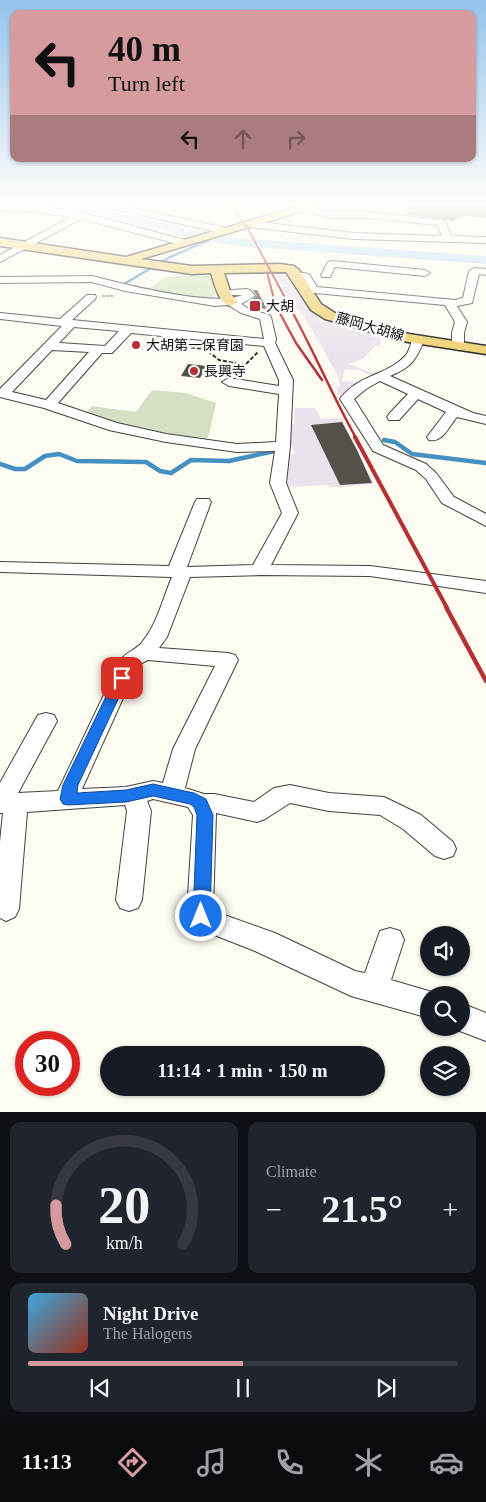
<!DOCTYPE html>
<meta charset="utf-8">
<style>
:root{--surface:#171b24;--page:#20242c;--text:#f1f3f6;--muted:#9ea1a6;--line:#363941;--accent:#d69b9f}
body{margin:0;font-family:"Times New Roman","Noto Sans JP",serif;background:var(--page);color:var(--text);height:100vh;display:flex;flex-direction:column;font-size:19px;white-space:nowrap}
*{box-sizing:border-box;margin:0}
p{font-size:16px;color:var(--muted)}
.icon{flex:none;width:28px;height:28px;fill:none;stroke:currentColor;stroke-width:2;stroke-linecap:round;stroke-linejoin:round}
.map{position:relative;height:1112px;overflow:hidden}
.panel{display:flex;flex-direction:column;gap:10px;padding:10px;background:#0d0f14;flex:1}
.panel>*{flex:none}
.guide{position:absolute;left:10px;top:10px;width:466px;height:152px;border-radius:10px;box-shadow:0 1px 4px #0004;background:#d69b9f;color:#111;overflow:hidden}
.fabs{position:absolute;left:420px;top:926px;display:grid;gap:10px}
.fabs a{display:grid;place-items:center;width:50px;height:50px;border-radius:50%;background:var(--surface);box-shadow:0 1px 4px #0004;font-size:25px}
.speed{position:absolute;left:15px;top:1031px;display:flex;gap:10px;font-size:25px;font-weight:700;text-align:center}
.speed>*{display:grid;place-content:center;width:65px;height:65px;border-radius:50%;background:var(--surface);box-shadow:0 1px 4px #0004;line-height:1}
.speed .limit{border:8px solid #d22;background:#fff;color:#111}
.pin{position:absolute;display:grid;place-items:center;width:42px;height:42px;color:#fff;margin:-21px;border-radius:10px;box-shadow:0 2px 8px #0006}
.me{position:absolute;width:55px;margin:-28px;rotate:0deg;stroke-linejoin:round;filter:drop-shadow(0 0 4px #0008)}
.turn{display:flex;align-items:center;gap:18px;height:105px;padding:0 15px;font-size:22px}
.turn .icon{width:65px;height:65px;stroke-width:2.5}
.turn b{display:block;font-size:35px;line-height:42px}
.lanes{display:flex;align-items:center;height:48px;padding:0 15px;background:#0003;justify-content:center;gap:25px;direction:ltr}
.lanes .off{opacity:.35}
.big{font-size:38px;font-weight:700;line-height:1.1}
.panel .widget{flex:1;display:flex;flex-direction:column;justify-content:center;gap:8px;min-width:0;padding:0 18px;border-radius:10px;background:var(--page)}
.panel .dial{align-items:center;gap:0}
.dial svg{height:130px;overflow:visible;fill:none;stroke:var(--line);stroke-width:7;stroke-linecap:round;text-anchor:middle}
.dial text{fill:var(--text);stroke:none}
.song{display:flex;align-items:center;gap:15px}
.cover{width:60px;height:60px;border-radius:8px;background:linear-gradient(135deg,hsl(200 70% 55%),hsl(10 70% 35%))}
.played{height:5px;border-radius:2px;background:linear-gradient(90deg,var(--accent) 50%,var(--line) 50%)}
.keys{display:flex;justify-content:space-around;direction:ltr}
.heat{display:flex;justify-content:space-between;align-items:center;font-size:28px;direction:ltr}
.panel .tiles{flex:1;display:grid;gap:10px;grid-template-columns:1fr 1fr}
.widget:last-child{grid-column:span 2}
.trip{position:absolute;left:100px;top:1046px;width:285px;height:50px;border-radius:25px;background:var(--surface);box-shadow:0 1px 4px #0004;font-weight:700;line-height:50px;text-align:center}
.dock{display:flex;height:80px;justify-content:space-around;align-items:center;background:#090b0e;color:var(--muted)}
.dock .icon{width:35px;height:35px}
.dock .current{color:var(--accent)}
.dock b{font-size:22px;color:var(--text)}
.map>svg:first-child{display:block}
.industrial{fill:#ebe3ec}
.green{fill:#d2e6bc}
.cemetery{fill:#d5dfc3}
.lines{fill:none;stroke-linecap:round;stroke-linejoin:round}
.stream-far1{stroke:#4590c3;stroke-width:2.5}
.stream{stroke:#4590c3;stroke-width:4.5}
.river{fill:#b9dcf2;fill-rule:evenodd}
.building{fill:#56504b}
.minor-casing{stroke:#414141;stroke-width:2}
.major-casing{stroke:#1f1f1f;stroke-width:3}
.path-far1{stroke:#303030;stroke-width:1;stroke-dasharray:3 1;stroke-linecap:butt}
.path{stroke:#303030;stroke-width:2;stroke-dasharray:4 2;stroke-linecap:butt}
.minor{fill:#fff;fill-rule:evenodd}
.major{fill:#eed170;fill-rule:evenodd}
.rail-far3{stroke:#b43035;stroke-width:2}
.rail-far2{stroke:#b43035;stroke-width:2.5}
.rail-far1{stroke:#b43035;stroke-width:4}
.rail{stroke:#b43035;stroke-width:4.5}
.route{fill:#1a73e8;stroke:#114b97}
.poi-dot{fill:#b43035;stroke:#fff;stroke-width:2}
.labels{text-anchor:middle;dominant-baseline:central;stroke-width:5;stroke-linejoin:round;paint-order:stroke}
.far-poi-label{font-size:14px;fill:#0e0e0e;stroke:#fff;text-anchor:start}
.far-street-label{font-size:14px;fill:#0e0e0e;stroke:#fff}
</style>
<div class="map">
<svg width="486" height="1112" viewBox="0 0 486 1112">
<rect width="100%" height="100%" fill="#fefbf1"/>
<g class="industrial">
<path d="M273,271L281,272L290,282L320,321L359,327L382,334L380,346H375L363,359L349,364L375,374L372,376L359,370L345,369L342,381L361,383L341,398L335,387L340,386L338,376L307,321L289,299Z"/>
<path d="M294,408H315L321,419L341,418L374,483L345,487H331L327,485L286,487L283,472L288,454H295L291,445H287L288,424H295Z"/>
</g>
<path class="green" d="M185,271L211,272L210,276L216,296L210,298L147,290L166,277L178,276Z"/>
<path class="cemetery" d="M152,390L186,393L216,403L209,434L206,441L113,424L86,413L92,406L136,412Z"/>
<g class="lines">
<path class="stream-far1" d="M124,284L168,258L214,238"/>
<g class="stream">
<path d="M384,440L395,442L412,454L486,463"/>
<path d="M0,464L15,469H25L45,456L59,454L77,461L146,462L160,471L171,473L191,460L229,461L275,451"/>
</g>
<path class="river" d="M57,205H100L109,211L161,221L187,229L237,238L486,256V264L237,246L185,237L158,228L100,217L92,211L63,209Z"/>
</g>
<g class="building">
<path d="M410,205H486V218L464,216L452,221L405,214Z"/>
<path d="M253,290H257L267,309L250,307L248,302L257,296Z"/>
<path d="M188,364L207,366L200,378L181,376Z"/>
<path d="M342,422L357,450L372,483L340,485L311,425Z"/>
</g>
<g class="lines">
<g class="minor-casing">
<g id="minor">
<path d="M0,205C62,202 130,226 189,241L191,243L186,246L81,219L0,262V255L71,217L18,210L0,211Z"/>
<path d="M106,205H120L226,228L231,231L226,234L110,208Z"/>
<path d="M303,205L331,212H369L441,220L446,223L451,236L486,237V243L354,239L249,227L244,224L249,221L354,233L442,236L437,225L369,218H331L300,210V206Z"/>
<path d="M332,261L425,270L430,273L425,276L335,267L330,277H322L321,275L328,262Z"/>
<path d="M474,268L486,269V275L479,274L472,303L457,306L467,322L464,333V346L458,350L452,346V333L455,322L445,305L315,293L306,290L301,279L292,277L291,275L296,272L309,274L317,287L455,300L463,298L469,271Z"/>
<path d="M92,276C123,284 215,308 242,295H221L220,293L221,291L246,289L250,290L255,296L241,304L249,309L269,315L271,317L276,339L275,343L293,380L290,446L286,483L298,513L271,565L370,566L486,581V593L370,576L261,575L190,577L167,637L159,648L228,653L235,655L238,660L195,749L185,788L204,794H214L254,802L274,788L290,785L329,793L384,797L421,815L453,842L456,849L453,856L444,859L435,856L403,829L380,815L329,811L290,803L265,819L257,822L216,813L213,911L275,933L355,971L365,973L380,931L390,928L400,931L404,940L391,980L439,994L429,995V1018L351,996L255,951L194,927L187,912L193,815L188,807L153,799L147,801L151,811L142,900L138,908L129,911L120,908L116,900L127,811L125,805L27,812L19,909L15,917L6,921L0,918V842L3,813H0V783L38,715L46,713L54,715L57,721L18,793L58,791L120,661C125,652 137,650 143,641C157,624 163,598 172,577L0,572V562L169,566L195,502L197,499H209L211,502L187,567L253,565L282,513L270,483L275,451L237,452L166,442L109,430L44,408L0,397V389L62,326L0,319V313L60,319L87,295H95L96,297L95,299L72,320L264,339L260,319L241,313L228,305L215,306L125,291L92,282L0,283V277ZM74,327L119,331L105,346L59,343ZM131,333L264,346L279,380V386L229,378L222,382L229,386L279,394L276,442L237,444L166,434L117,423L58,403L102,353H112ZM52,350L89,352L46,400L12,392ZM148,660L215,666L173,749L163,783L153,781L126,787L82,789L138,665Z"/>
<path d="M418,336L424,340C416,361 411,367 390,376L473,413L486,416V424L457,417C449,426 443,443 429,440L427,437L446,412L418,399L399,420H389L387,417L389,414L408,394L380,381L366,389L354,399L383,445L426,464L436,473L454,497L486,514V526L442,503L426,479L416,470L373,451L340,399C358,374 389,375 406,355C410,350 410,343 414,337Z"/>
<path d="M461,1003L486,1013V1041L452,1028H461Z"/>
</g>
</g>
<g class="major-casing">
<path id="major" d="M303,205H318L317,207L141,259L192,266L280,264L294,266L299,270L321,304L335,313L409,334L486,346V354L408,342L325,319L311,310L286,272L224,273L231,294L238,302L231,306C218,303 215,285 211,273L192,274L0,246V238L126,257Z"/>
</g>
<g class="path-far1">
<path d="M102,296H114"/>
<path d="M267,306L274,307"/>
</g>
<g class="path">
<path d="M267,306L284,308L287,314"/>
<path d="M185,347L205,349L219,360L245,365L258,352"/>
</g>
<use href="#minor" class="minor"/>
<use href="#major" class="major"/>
<g class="rail-far3">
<path d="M230,205L248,229L290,307"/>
<path d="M267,272L276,307"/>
</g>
<g class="rail-far2">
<path d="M276,306L296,343L322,380"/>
<path d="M289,306C313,349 332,395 356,438"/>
</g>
<path class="rail-far1" d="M355,437L447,608"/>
<path class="rail" d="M446,607L486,681"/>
</g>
<linearGradient id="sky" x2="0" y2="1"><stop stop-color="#95c4ec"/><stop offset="0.57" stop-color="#fffdf9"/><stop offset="1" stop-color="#fffdf9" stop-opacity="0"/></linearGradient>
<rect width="486" height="360" fill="url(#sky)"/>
<path class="route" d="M122,674L126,675L128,678L78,785L77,793L126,790L153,784L194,793L206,799L213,815L210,916L207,921L201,923L195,921L193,916L197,815L194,807L190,804L153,796L126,802L68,805L63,804L60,799L63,785L115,678L117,675Z"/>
<g class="poi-dot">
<rect x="249" y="300" width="12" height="12" rx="2.5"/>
<circle cx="136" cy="345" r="5"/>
<circle cx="194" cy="371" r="5"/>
</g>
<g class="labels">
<g class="far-poi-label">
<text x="266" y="306">大胡</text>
<text x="146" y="345">大胡第一保育園</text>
<text x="204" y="371">長興寺</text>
</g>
<g class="far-street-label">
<text transform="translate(370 327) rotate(16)">藤岡大胡線</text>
</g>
</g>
</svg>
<div class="fabs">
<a><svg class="icon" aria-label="sound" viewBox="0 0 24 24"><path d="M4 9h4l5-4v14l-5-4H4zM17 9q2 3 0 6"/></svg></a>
<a><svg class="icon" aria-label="search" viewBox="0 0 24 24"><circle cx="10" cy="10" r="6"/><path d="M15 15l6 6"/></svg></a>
<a><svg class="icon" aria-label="layers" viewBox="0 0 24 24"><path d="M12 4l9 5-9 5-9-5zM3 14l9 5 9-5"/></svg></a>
</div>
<div class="speed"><div class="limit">30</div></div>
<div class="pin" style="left:122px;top:678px;background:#d93025"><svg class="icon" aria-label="arrive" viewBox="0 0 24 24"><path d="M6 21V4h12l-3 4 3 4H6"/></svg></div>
<svg class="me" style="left:201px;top:916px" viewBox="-20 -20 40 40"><circle r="17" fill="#1a73e8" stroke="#fff" stroke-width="3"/><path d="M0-11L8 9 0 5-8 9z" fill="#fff"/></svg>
<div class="trip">11:14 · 1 min · 150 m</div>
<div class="guide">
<div class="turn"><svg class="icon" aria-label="left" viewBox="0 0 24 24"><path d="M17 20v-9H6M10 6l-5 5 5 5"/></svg><div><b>40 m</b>Turn left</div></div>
<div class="lanes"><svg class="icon" aria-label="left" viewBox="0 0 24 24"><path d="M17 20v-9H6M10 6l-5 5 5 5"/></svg><svg class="icon off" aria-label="ahead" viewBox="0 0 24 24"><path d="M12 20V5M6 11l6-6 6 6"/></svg><svg class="icon off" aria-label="right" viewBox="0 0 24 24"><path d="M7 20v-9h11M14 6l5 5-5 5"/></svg></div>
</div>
</div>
<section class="panel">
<div class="tiles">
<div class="widget dial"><svg viewBox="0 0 100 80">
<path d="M14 69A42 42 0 1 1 86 69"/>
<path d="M14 69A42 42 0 0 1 8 45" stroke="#d69b9f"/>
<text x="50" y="56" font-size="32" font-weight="700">20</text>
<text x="50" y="72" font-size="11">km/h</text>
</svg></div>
<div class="widget"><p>Climate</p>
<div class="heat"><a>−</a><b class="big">21.5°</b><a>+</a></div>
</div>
<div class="widget">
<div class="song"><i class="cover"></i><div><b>Night Drive</b><p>The Halogens</p></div></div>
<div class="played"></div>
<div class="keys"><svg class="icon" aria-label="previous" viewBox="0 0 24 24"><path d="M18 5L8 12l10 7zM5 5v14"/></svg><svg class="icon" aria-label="pause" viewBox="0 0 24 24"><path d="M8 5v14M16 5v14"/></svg><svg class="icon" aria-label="next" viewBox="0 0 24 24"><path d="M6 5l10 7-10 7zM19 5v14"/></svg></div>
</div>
</div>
</section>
<nav class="dock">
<b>11:13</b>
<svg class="icon current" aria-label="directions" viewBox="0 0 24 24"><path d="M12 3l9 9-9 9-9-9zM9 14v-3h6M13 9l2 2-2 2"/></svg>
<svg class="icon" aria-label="music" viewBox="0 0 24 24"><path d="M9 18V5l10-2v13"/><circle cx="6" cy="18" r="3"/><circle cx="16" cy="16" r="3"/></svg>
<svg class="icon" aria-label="phone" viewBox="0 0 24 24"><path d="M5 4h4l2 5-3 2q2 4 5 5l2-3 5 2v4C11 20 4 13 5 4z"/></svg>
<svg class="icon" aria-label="climate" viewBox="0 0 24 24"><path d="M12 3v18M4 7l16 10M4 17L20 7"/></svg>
<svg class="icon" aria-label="car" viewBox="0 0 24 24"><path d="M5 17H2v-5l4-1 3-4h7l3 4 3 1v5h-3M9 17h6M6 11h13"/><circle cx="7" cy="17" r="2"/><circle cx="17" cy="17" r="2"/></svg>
</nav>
